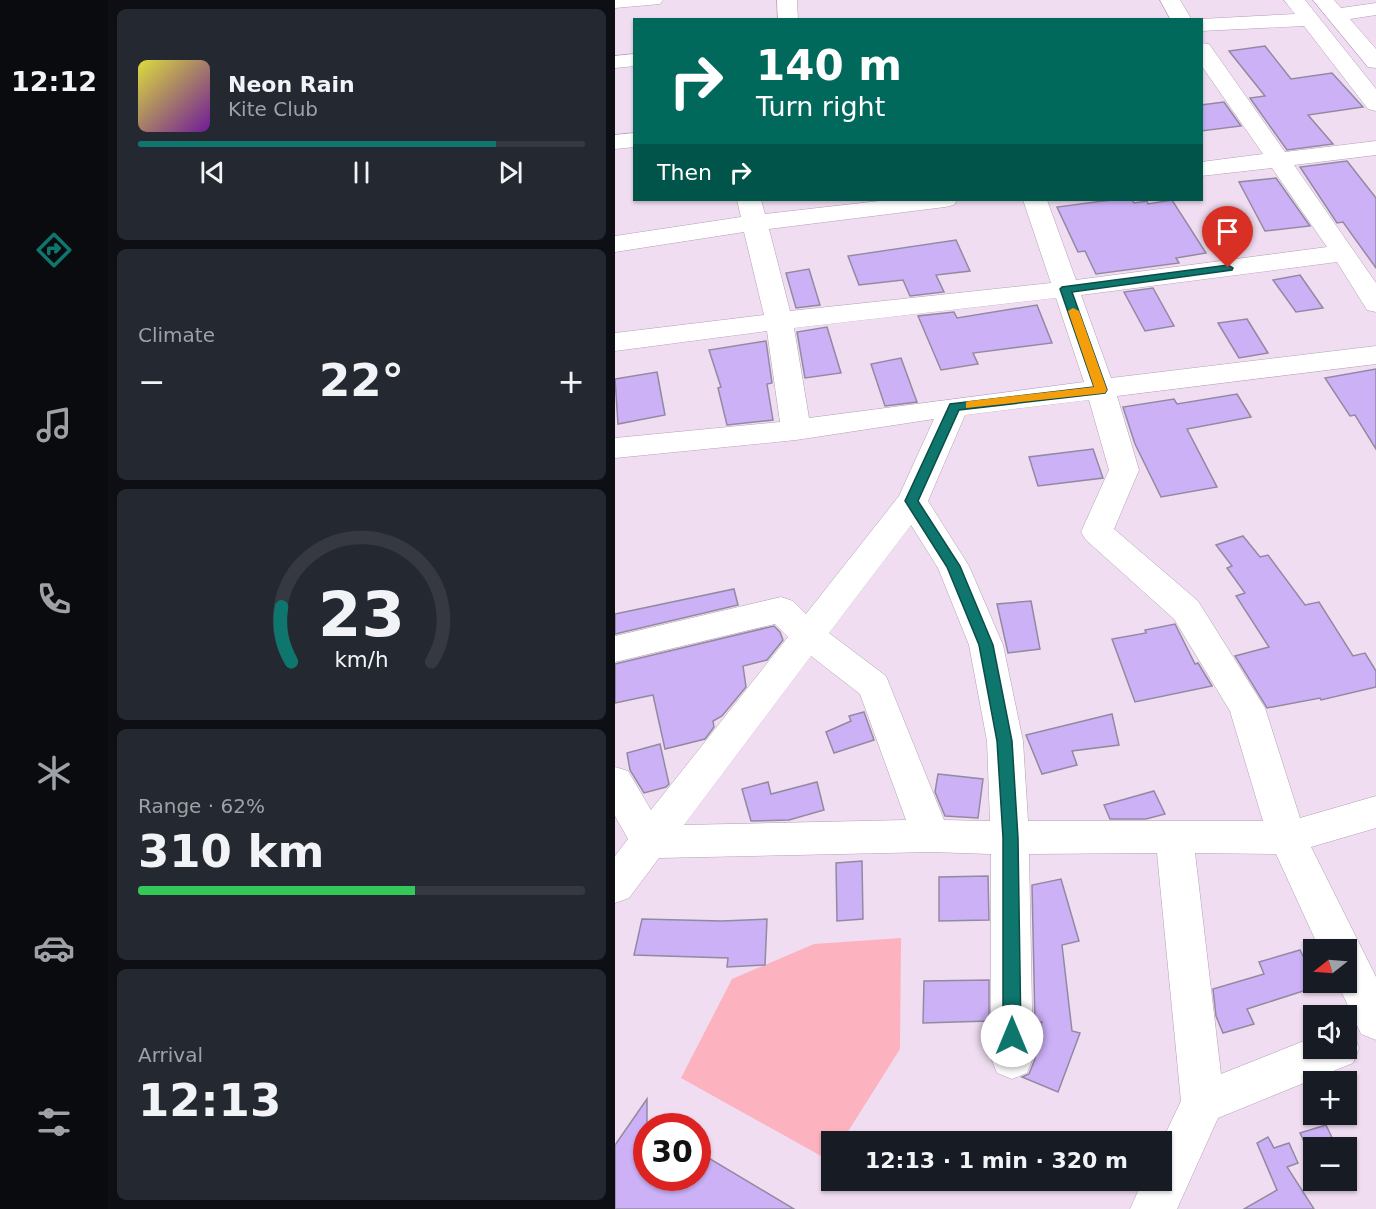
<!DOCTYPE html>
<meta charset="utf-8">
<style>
:root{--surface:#171b24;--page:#242831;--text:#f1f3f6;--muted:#9ea1a6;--line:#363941;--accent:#0f766e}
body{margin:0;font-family:"DejaVu Sans",sans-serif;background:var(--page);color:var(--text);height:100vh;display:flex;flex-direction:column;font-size:22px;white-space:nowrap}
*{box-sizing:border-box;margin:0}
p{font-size:20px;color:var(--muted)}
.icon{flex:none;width:33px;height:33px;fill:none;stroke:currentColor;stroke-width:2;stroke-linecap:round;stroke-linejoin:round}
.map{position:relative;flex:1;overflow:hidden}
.sheet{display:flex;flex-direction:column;gap:9px;padding:9px;background:#0d0f14;width:507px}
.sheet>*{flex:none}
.top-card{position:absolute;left:18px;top:18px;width:570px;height:183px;border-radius:0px;box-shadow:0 2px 4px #0004;background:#00695c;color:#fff;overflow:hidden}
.needle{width:39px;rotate:253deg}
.fabs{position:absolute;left:688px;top:939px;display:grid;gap:12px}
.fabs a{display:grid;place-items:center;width:54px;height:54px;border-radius:0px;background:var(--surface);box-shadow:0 2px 4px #0004;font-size:30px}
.speed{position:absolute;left:18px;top:1113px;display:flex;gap:12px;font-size:30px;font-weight:700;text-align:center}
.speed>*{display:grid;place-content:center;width:78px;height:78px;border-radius:50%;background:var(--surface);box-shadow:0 2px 4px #0004;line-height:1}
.speed .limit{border:9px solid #d22;background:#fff;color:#111}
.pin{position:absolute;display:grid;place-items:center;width:51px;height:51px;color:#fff;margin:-62px -26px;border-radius:50% 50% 50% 0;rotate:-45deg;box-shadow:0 0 6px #0007}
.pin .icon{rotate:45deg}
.me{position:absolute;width:66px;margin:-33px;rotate:0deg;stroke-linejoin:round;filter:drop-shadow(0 0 4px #0008)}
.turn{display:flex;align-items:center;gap:21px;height:126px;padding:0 24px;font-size:27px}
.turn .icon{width:78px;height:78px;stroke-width:2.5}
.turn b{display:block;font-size:42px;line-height:51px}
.then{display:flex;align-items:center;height:57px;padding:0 24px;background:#0003;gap:12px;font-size:22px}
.big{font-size:45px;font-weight:600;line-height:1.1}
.sheet .widget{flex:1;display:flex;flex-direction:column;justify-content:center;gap:9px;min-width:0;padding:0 21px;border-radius:9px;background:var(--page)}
.sheet .dial{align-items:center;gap:0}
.dial svg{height:156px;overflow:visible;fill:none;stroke:var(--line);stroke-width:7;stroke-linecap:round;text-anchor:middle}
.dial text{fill:var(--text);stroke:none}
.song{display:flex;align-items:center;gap:18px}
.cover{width:72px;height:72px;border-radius:9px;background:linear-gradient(135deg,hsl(60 70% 55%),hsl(280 70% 35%))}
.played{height:6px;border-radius:3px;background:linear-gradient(90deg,var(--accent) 80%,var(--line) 80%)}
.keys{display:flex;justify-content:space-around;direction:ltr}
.heat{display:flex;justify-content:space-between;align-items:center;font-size:33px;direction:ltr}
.charge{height:9px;border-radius:4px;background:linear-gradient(90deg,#34c759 62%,var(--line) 0)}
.trip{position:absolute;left:206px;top:1131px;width:351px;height:60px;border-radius:0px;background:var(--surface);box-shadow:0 2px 4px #0004;font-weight:600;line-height:60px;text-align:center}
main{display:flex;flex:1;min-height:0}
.tab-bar{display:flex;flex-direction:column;width:108px;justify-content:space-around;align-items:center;background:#090b0e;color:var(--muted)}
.tab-bar .icon{width:42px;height:42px}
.tab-bar .active{color:var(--accent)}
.tab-bar b{font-size:27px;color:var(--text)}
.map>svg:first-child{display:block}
.green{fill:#fcb2bf}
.building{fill:#ccb1f7;stroke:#928aa1;stroke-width:1.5}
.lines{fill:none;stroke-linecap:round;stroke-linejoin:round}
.minor-casing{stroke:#b2a0b3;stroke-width:1}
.minor{fill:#fff;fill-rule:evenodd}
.route{fill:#0f766e;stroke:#0a4d48;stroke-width:1.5}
.slow{fill:#f59e0b}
</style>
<main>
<nav class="tab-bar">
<b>12:12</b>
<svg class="icon active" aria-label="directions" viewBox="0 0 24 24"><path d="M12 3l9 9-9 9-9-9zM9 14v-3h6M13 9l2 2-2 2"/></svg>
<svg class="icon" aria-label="music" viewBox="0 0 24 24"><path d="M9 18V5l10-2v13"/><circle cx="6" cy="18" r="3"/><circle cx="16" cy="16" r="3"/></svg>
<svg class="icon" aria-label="phone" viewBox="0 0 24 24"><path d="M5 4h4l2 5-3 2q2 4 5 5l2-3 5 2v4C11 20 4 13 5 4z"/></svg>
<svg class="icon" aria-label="climate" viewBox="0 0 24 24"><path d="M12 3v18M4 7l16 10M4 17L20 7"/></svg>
<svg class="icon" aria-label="car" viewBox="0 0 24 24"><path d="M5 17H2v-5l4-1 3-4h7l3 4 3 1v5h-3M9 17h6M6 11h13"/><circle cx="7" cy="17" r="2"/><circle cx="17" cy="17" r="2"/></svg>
<svg class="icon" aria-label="filters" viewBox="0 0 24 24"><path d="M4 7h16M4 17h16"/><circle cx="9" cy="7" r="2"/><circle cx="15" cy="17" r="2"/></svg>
</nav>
<section class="sheet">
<div class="widget">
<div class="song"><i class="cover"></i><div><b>Neon Rain</b><p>Kite Club</p></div></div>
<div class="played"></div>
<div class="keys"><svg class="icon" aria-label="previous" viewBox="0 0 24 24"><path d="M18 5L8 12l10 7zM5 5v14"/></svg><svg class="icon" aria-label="pause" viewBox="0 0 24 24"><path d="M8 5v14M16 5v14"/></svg><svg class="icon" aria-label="next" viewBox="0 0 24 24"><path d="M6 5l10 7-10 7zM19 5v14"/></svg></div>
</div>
<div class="widget"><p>Climate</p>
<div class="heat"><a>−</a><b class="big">22°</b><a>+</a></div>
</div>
<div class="widget dial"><svg viewBox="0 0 100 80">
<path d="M14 69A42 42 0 1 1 86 69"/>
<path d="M14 69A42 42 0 0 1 9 41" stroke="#0f766e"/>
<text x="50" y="56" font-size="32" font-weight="700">23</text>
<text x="50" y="72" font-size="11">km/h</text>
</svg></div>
<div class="widget"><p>Range · 62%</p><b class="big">310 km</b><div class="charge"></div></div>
<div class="widget"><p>Arrival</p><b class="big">12:13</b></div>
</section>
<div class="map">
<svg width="761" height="1209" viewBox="0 0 761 1209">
<rect width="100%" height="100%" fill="#f0ddf1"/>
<path class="green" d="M286,938L285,1049L227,1141L216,1142L215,1161L66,1078L117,979L199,944Z"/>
<g class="building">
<path d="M650,46L676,79L717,73L748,107L693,115L718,144L672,150L635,98L650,96L614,51Z"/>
<path d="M609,102L626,126L586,131V105Z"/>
<path d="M732,161L761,198V268L728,222L722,223L685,167Z"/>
<path d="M661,178L695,226L650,231L624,182Z"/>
<path d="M496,200H517L519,203L532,201L533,204L557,200L591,253L561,258L564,263L481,274L470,251L463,252L442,207Z"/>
<path d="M341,240L355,271L321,275L329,292L295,296L288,280L244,285L233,256Z"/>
<path d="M194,269L205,305L181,308L171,273Z"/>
<path d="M685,275L708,308L681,312L658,280Z"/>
<path d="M538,288L559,326L530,331L509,292Z"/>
<path d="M422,305L437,343L358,353L363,364L326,370L303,316L339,312L342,318Z"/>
<path d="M632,319L653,353L624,358L603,323Z"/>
<path d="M212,327L226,373L190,378L182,332Z"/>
<path d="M151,341L157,383L152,384L158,420L112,425L103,388L106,387L94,350Z"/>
<path d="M286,358L302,402L270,406L256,364Z"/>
<path d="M761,369V449L740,415L735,416L710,378Z"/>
<path d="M42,372L50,415L3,424L0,379Z"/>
<path d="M622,394L636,417L572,429L602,487L546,497L520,444L508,407L559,399L562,404Z"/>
<path d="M478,449L488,478L423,486L414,457Z"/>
<path d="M628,536L645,557L653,555L690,605L704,602L738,656L750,653L761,671V687L706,700L705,698L652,708L620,656L654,647L621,596L630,593L612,568L617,566L601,545Z"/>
<path d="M119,589L123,605L0,634V614Z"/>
<path d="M416,601L425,649L393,653L382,604Z"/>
<path d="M560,624L580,664L583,663L597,686L520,702L497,639L531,633L530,630Z"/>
<path d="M159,626L165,632L168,640L152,660L128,666L131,687L107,716L98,721L99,727L90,739L50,749L38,695L0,703V664Z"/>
<path d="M249,712L259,740L219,753L211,732L236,721L234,716Z"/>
<path d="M497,714L504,745L457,751L462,765L427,774L411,735Z"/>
<path d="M45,744L54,784L51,787L29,793L15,770L12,753Z"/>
<path d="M323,774L368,779L363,818L330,816L320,792Z"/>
<path d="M153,782L156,794L202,782L209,810L174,820L136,821L127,789Z"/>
<path d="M539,791L550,814L531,819H495L489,805Z"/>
<path d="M247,861L248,919L222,921L221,863Z"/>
<path d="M373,876L374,920L324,921V877Z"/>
<path d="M446,879L464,941L447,945L457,1031L465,1033L443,1092L407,1077L414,1074L420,1059V1040L427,1022H420L417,885Z"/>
<path d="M27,919L107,921L152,919L150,965L112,967L113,958L19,955Z"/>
<path d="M685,950L699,977V982L704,986L632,1009L639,1024L608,1033L601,1016L598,989L649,974L644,962Z"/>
<path d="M374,980V1021L308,1023L309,981Z"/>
<path d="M32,1099V1178H82V1151L179,1209H0V1145Z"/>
<path d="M711,1125L721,1146L699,1148V1153L695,1155L685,1133Z"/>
<path d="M653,1137L659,1148L674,1143L683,1163L672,1167L699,1209H629L662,1190L642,1143Z"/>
</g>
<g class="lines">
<g class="minor-casing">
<g id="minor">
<path d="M0,0H48L45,4L0,8Z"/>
<path d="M162,0H182L183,20H163Z"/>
<path d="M545,0H565L577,20H556Z"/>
<path d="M669,0H690L761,89V111L753,109L689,26L586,31V20H583L586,19L680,14Z"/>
<path d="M698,0H719L726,8L761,3V15L735,19L761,49V68L753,67Z"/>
<path d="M586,43L594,44L670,152L761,141V155L679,165L761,283V312L752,310L722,262L466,295L496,378L761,346V364L502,396L524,470L499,529L583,601L650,708L685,818L761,796V828L696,847L761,977V1040L746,1034L722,982H732V950H705L661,854L580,853L606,1074L699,1037V1048H732V1031L738,1033L744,1048L738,1063L603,1118L562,1209H515L528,1180H546V1143L566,1101L542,853L414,854L418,1058L412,1073L397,1079L382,1073L376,1058V854L316,852L44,858L14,898L0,903V856L13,839L0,816V767L13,771L36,810L173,637L160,624L0,662V636L166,597L178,601L191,614L284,496L319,419L181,440L0,458V438L165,422L152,331L0,351V333L149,315L129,232L0,252V236L126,217L122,200H146L150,214L273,200H342L339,205L330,207L154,229L175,311L436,283L408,200H432L461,280L712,247L657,168L586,176V162L648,154L586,65ZM441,298L469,382L194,418L179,328ZM474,400L494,470L466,532L471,540L559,619L615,711L648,821H413L408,741L388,645L354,566L313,501L350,415ZM296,525L323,568L354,645L372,741L375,821L329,820L271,676L214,633ZM196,656L245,694L291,820L69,825Z"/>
<path d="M20,54V66L0,68V56Z"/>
<path d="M20,133V147L0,149V135Z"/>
</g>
</g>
<use href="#minor" class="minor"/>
</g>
<path class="route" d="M613,265L618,268L617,270L457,292L492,390L490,393L344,410L303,501L345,566L378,645L397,741L403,838L406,1036L403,1042L397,1044L391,1042L388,1036V838L382,741L364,645L332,567L290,501L335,404L479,387L445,289L447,287Z"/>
<path class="slow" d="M458,308L464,311L492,390L490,393L351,408V402L355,401L479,387L453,311Z"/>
</svg>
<div class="fabs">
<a><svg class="needle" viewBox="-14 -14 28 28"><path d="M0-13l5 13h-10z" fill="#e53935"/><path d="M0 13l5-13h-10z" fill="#9ea1a6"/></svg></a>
<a><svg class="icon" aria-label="sound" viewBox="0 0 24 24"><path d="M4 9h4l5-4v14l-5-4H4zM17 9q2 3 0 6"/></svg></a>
<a>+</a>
<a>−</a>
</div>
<div class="speed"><div class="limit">30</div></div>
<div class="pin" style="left:613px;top:268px;background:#d93025"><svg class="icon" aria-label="arrive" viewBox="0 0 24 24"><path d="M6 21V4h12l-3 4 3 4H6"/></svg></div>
<svg class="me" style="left:397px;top:1036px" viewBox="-20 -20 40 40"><circle r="19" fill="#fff"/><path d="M0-13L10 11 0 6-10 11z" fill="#0f766e"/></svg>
<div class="trip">12:13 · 1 min · 320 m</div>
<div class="top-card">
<div class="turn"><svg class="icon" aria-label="right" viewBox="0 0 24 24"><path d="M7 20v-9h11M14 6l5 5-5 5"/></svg><div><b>140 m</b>Turn right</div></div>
<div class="then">Then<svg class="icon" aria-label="right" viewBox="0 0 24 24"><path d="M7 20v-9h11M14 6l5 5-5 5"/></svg></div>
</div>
</div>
</main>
